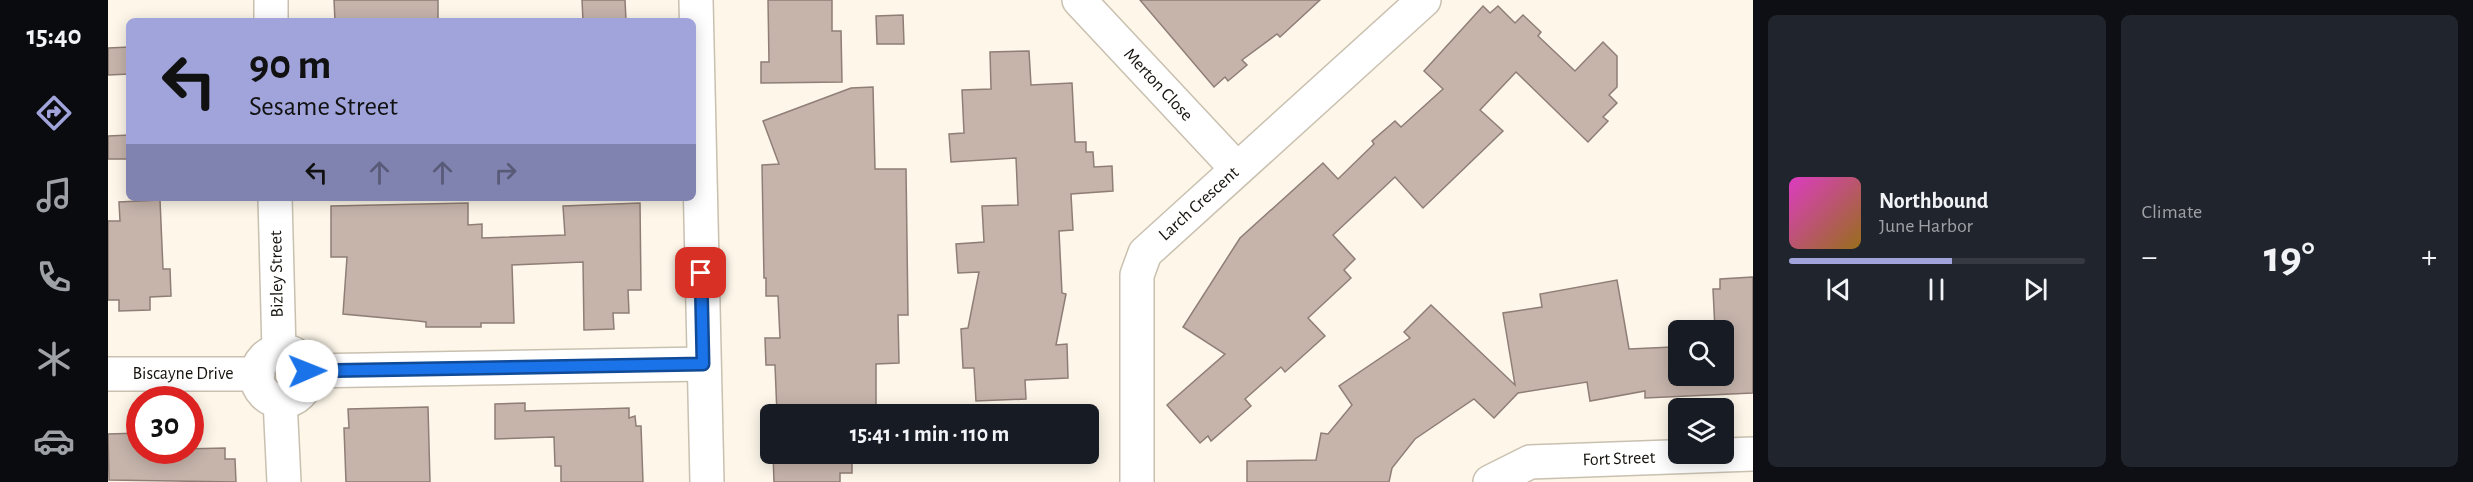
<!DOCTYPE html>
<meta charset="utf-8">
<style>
:root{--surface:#171b24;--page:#20242c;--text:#f1f3f6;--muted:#9ea1a6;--line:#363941;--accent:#a0a4db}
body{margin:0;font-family:"Alegreya Sans",sans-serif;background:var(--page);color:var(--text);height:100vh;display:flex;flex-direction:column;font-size:22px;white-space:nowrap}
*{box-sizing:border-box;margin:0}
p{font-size:20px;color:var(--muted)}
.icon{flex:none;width:33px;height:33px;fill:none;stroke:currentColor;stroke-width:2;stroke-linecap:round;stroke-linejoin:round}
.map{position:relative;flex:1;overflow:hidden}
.drawer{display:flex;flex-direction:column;gap:15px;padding:15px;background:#0d0f14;width:720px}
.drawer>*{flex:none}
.top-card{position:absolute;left:18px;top:18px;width:570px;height:183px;border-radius:9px;box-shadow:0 3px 15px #0003;background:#a0a4db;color:#111;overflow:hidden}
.controls{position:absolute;left:1560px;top:320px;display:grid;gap:12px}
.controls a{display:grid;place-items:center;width:66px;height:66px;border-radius:9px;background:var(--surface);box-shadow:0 3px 15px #0003;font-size:30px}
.speed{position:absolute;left:18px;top:386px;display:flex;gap:12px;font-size:30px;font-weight:700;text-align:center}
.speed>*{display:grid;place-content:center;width:78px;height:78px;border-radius:50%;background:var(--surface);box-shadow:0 3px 15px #0003;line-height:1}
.speed .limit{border:9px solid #d22;background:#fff;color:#111}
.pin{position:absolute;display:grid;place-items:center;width:51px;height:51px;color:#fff;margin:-26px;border-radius:12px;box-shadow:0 3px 9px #0006}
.me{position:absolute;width:66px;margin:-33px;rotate:89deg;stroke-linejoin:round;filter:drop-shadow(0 0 4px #0008)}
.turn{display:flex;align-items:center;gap:21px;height:126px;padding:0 24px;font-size:27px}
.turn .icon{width:78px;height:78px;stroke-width:2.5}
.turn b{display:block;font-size:42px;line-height:51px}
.lanes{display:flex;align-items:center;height:57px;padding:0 24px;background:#0003;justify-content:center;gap:30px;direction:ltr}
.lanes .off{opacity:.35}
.big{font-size:45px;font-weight:600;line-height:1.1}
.drawer .tile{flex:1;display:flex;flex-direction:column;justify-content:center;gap:9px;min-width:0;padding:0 21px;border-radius:9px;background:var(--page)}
.song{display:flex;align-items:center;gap:18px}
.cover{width:72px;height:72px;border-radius:9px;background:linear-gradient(135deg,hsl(310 70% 55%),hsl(40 70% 35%))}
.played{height:6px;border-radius:3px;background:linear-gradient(90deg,var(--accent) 55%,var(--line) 55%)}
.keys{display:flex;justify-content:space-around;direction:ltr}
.heat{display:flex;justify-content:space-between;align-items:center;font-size:33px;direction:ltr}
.drawer .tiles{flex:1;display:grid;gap:15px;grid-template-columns:repeat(2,1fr)}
.trip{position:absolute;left:652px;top:404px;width:339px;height:60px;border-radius:9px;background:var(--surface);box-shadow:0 3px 15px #0003;font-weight:600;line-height:60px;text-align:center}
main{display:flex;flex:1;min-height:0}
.tab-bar{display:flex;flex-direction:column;width:108px;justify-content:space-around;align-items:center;background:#090b0e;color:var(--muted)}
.tab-bar .icon{width:42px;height:42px}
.tab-bar .on{color:var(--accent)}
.tab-bar b{font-size:27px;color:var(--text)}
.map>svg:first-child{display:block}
.building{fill:#c6b4ab;stroke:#8f7e76;stroke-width:1.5}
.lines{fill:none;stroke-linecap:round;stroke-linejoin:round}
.minor-casing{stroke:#c9c0b0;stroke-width:36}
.minor{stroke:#fff;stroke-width:33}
.route-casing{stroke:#114b97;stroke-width:15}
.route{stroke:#1a73e8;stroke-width:10}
.labels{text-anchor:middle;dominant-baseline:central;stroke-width:4.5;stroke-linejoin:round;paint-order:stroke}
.street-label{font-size:18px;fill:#16130e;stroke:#fff}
</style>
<main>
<nav class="tab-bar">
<b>15:40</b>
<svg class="icon on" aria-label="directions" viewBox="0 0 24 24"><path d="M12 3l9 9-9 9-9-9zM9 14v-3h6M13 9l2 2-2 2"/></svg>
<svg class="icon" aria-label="music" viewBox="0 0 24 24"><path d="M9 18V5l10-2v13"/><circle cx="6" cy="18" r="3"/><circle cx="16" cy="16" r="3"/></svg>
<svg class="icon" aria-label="phone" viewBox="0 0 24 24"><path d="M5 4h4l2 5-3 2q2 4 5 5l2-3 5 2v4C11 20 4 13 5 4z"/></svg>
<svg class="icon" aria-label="climate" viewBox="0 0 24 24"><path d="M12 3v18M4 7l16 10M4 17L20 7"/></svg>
<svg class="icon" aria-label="car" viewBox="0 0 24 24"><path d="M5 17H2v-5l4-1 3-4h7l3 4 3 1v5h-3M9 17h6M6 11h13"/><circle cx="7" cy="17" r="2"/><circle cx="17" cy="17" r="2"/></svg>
</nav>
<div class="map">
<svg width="1645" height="482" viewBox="0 0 1645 482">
<rect width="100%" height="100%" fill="#fdf6e9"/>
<g class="building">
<path d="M226,0H330V21H227Z"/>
<path d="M474,0H517L518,21H475Z"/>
<path d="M660,0H724V31H733L734,82L653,83V62H661Z"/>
<path d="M1032,0H1212L1172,37L1169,34L1134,60L1139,65L1120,81L1117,77L1106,87Z"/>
<path d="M1375,6L1382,13L1390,6L1407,23L1415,15L1433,32L1430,36L1467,71L1495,42L1509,56V87L1501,95L1509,103L1495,117L1500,121L1480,142L1408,72L1372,110L1395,131L1315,208L1287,177L1225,235L1247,259L1236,270L1243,278L1200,318L1217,336L1177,372L1173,367L1137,399L1143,406L1103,441L1100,436L1092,443L1059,405L1117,354L1075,327L1132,238L1215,163L1230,179L1266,144L1264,141L1287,121L1293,127L1335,89L1316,71Z"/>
<path d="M795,15L796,44H769L768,16Z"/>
<path d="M21,47V74L0,75V48Z"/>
<path d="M921,51L923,85L964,83L967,142H978V152H985L986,167L1004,166L1005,191L963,194L965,230L951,231L954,293L958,294L948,345L959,344L960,378L917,380L918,399L868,401L866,368H855L853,329L860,328L871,272L850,273L848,244L876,242L874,206L910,205L908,158L843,162L841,134L856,133L854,90L883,89L882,52Z"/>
<path d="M765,87L767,169H798L800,315H790L791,363L768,364V404L759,414H669L667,365H658L657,338H672L670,296H658V278H656L654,165L671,164L655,121L743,88Z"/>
<path d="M21,135V159H0V136Z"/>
<path d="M52,200L55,269H62L63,296L42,297V310L11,311V300H0V221H12L11,202Z"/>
<path d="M360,203V225L374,224V238L457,235L455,206L532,203L533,290H520L521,313H505L506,329L476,330L475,262L404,265L406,323H373V327H318V322L310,321L235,314L239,257H223V206Z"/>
<path d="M1645,277V393L1537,398V391L1482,401L1479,382L1410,393L1386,418L1366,399L1307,439L1284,468L1281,482H1139V461L1208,460L1213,433L1220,434L1244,405L1231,386L1302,338L1296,332L1323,305L1407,385L1395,313L1434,307L1432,294L1509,280L1521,349L1564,347V355L1570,354V375H1616V330H1607L1605,289H1612V279Z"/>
<path d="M417,403V411L521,408V418L527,416L528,426H533L535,482H453V466H447L446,437L387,439V404Z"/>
<path d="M320,407L322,482H238L236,428H241L240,409Z"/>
<rect x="656" y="415" width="7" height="24"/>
<path d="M32,433V450L117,448V459H127L128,482L1,480L0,434Z"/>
<path d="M665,453H744V473H732V482H666Z"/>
</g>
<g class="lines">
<g class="minor-casing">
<g id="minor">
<path d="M163,0V21"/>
<path d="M588,0L599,482"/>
<path d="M971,0L1129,169"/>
<path d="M167,198L171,351"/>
<circle cx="174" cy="376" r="25"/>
<path d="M199,371L595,364"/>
<path d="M0,374H150"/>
<path d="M172,400L176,482"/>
<path d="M1029,482V275L1037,253L1316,0"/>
<path d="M1382,482L1422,462L1645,454"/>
</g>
</g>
<use href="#minor" class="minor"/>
</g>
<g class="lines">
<g class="route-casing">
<path id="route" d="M199,371L595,364L593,273"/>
</g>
<use href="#route" class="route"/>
</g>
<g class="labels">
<g class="street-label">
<text transform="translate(1050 85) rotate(47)">Merton Close</text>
<text transform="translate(1091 204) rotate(-42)">Larch Crescent</text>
<text transform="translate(169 274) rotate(-91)">Bizley Street</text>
<text x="75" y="374">Biscayne Drive</text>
<text transform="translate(1511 459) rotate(-2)">Fort Street</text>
</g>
</g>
</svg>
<div class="controls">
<a><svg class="icon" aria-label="search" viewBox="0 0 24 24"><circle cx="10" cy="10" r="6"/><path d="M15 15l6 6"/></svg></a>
<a><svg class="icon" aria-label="layers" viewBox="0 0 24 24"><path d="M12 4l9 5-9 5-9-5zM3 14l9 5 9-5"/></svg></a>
</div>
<div class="speed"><div class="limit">30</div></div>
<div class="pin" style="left:593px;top:273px;background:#d93025"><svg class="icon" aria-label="arrive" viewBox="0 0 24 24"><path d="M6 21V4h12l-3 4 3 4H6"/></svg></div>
<svg class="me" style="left:199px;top:371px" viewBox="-20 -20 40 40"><circle r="19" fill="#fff"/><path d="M0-13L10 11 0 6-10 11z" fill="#1a73e8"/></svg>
<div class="trip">15:41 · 1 min · 110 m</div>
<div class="top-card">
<div class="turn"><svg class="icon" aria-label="left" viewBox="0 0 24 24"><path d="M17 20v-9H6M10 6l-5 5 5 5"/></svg><div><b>90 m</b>Sesame Street</div></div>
<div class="lanes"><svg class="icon" aria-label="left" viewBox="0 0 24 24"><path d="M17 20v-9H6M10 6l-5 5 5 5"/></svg><svg class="icon off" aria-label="ahead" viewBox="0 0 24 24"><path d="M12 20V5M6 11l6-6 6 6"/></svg><svg class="icon off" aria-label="ahead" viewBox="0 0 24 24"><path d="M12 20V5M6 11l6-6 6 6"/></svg><svg class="icon off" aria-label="right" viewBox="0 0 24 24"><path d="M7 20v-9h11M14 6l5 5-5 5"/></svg></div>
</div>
</div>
<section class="drawer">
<div class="tiles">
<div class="tile">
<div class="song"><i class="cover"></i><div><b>Northbound</b><p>June Harbor</p></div></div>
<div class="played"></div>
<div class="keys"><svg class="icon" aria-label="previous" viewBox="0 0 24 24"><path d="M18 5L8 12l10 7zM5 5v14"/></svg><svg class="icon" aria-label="pause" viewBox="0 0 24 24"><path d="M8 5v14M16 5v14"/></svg><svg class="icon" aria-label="next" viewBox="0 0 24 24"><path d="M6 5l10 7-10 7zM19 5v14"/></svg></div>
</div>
<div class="tile"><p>Climate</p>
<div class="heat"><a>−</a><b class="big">19°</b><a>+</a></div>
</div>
</div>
</section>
</main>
